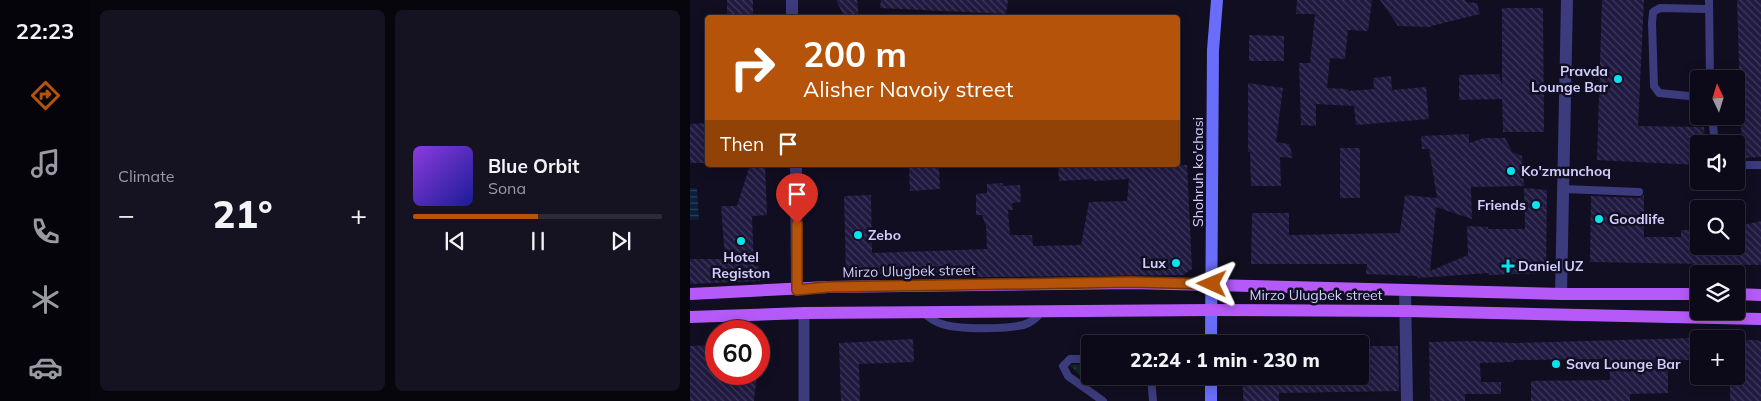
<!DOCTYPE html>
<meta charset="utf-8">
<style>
:root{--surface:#0c0a18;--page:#151321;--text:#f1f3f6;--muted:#9a9aa2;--line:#2c2b37;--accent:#b45309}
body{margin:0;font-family:Mulish,sans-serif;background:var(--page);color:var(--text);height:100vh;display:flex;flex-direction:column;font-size:19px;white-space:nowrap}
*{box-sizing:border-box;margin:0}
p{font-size:16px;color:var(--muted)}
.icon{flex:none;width:28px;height:28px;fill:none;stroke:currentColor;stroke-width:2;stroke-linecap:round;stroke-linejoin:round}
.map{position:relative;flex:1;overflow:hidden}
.side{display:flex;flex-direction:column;gap:10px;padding:10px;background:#07060d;width:600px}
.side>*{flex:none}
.top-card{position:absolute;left:15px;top:15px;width:475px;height:152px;border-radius:5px;box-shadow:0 2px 12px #0003,0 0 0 1px var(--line);background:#b45309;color:#fff;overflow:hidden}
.needle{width:32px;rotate:356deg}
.fabs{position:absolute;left:1000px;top:70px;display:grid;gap:10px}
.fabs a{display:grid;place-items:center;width:55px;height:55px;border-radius:5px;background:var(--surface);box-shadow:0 2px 12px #0003,0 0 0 1px var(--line);font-size:25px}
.speed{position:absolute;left:15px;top:320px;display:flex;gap:10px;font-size:25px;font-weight:700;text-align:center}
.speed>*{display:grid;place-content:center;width:65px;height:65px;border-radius:50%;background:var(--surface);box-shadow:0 2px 12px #0003,0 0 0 1px var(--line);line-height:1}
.speed .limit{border:8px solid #d22;background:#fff;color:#111}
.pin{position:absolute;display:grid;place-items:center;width:42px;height:42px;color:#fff;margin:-51px -21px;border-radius:50% 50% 50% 0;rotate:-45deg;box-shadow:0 0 5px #0007}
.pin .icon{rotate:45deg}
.me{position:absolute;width:55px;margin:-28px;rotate:271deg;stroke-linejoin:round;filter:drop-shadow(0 0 4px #0008)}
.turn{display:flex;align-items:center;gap:18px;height:105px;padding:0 15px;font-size:22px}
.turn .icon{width:65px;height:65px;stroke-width:2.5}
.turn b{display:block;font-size:35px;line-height:42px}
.then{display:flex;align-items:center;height:48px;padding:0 15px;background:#0003;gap:10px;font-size:19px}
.big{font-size:38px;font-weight:800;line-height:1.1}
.side .card{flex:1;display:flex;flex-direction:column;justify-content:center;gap:8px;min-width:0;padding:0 18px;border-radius:8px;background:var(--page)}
.song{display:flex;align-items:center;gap:15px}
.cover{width:60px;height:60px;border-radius:8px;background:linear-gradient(135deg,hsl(270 70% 55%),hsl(240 70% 35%))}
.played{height:5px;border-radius:2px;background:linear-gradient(90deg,var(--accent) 50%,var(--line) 50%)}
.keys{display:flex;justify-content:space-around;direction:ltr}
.heat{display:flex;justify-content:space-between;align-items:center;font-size:28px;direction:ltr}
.side .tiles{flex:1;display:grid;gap:10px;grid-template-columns:repeat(2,1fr)}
.trip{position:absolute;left:391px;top:335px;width:288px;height:50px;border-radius:5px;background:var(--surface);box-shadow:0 2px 12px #0003,0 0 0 1px var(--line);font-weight:800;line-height:50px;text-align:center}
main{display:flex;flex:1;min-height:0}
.menu{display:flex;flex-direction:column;width:90px;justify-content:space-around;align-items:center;background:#05040a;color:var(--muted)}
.menu .icon{width:35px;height:35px}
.menu .selected{color:var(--accent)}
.menu b{font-size:22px;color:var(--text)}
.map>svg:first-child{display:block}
.grass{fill:url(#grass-tufts)}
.water{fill:url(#water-rules)}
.building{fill:url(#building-back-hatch)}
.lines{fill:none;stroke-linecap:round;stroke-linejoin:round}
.service{stroke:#3b3b7d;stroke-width:8}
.pedestrian{stroke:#3b3b7d;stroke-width:11}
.minor{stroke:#3b3b7d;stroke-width:12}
.secondary{stroke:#696df9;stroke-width:12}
.primary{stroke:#b55af8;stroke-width:12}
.route-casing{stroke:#753606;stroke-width:12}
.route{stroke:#b45309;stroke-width:9}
.poi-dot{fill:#0ae2ed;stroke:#100e20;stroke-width:2}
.labels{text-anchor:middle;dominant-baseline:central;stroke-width:5;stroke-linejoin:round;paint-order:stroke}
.poi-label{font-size:14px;font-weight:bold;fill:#d1cefd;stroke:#100e20;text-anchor:start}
.street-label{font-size:14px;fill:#d1cefd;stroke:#100e20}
</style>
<main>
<nav class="menu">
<b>22:23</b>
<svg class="icon selected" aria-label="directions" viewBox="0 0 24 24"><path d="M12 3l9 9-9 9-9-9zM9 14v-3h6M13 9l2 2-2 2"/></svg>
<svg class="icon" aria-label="music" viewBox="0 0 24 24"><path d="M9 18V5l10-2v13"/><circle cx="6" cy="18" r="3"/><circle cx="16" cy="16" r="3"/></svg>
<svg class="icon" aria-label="phone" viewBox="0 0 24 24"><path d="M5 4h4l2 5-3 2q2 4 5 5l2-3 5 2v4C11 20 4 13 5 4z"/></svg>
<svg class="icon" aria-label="climate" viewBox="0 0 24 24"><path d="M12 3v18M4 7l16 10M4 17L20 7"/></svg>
<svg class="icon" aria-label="car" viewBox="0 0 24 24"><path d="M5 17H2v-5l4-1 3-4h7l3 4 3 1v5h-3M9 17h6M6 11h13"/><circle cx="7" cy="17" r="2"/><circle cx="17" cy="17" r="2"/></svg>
</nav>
<section class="side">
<div class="tiles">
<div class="card"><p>Climate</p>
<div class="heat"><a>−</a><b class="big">21°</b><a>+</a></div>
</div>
<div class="card">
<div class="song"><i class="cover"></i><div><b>Blue Orbit</b><p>Sona</p></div></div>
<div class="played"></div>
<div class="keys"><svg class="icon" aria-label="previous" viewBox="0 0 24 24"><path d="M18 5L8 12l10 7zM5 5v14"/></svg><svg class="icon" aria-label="pause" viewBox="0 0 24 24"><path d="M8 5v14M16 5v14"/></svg><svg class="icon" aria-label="next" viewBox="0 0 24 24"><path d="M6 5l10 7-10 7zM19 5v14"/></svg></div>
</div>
</div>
</section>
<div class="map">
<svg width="1071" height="401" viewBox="0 0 1071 401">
<defs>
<pattern id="grass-tufts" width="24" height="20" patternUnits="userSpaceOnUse" patternTransform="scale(1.25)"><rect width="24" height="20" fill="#112927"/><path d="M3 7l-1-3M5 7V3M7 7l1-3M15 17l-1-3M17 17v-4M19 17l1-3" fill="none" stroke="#334747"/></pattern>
<pattern id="water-rules" width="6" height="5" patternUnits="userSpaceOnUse" patternTransform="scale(1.25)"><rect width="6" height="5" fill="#0b1f3b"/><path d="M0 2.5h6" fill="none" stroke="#2e3e58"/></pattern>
<pattern id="building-back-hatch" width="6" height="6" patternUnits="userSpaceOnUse" patternTransform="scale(1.25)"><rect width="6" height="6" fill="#201a40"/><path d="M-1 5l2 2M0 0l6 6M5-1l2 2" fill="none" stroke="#3f3a5c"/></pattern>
</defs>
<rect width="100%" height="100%" fill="#100e20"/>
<path class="grass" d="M400,364V376L395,381L380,365Z"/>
<path class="water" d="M0,188H7L9,220H0Z"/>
<g class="building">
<rect x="37" y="0" width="26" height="18"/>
<path d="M146,0H167L169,18H155Z"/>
<path d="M191,0H318L316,14L190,8Z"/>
<path d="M607,0H682L678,31L658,30L655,59L640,58L637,88L658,89V91L684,89L683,78L701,76L702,90L736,87L739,119L666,125L664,106L626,104V126L611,125L609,63H620L625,14H606Z"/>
<path d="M690,0H776V2L787,3L790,14L741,26V27L708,26Z"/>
<path d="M912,0H954L948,126L1014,127L1016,144H1009V165L907,160Z"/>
<path d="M1047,0H1071V157L1052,158Z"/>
<path d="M812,8H853L854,132H813L812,99L769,100V75L809,74L812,86Z"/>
<path d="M559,35L594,36V61H559Z"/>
<path d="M558,83L593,88L586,142L599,144L603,158L590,157L591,186H561L560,152H558Z"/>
<path d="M18,123V163H0V124Z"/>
<path d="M779,134V143L794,138H815L822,152L832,156L834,186L781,187L782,219L746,207L740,271L778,255L777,226L798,227V229H835L834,188L857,190L856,273L799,275V273L728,278L727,276L676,274L677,264H561L562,213H599V235L710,233L715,195L747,198L739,149H732L731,136Z"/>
<rect x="650" y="148" width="20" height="50"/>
<path d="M60,165H75L77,215L62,216L64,266H69L70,281L0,284V259H35L31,206H47Z"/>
<path d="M368,165H497L502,269L493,275L191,278V274H156L154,196L181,195L182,253L297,249L296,226L292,215H286V194L297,193V184L313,183L312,186L330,185L331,202L322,203L323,210H318L320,235H342L343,246L391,245L399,202L437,201L439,179L404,181V179L369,181Z"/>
<path d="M249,166L250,189L220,191L219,167Z"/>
<path d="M954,195V237H991V230H1007V246H1046V235H1049L1054,225L1071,221V265L900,262L901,196L949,198Z"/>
<path d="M1002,338L1003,360H990V368H978V393L940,394V401H841V381L920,380L919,359L824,360V362L790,363L791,382H811V394H775V401H740L739,342L781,341L824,343Z"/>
<path d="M223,339L224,362L169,364L170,401H151L149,343Z"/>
<path d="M1053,340H1067L1071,342V401H1040V376H1046V344H1053Z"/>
<path d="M26,345V374H67L64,401H0V346Z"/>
<path d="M670,346H708L709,391L589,393V401H553V376H670Z"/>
</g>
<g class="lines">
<g class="service">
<path d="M1019,0L1020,79"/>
<path d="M1009,97L969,93L964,86L962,23L963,12L970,8L1018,9"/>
<path d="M1022,116L1025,144"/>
<path d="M1046,165H1071"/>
<path d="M874,189L949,192"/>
<path d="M233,312C238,317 245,322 252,324C270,330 315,329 333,325C341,323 346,318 352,312"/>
<path d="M400,359H380L373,366L378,376L413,401"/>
<path d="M461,376L463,401"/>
</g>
<path class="pedestrian" d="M114,401V313"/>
<g class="minor">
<path d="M102,0V18"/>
<path d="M106,165L107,290"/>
<path d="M715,290L717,401"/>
<path d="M871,294L877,0"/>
</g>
<g class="secondary">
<path d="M521,344L523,50L527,0"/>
<path d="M521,376V401"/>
</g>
<g class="primary">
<path d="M0,294L138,287L441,283L871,294H1009"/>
<path d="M1046,294L1071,295"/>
<path d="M0,317L114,313L522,310L716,311L1071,319"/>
</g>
</g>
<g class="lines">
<g class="route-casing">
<path id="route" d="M107,224V290L138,287L441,282L522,284"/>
</g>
<use href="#route" class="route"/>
</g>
<g class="poi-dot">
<circle cx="928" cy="79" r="5"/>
<circle cx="821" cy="171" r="5"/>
<circle cx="846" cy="205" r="5"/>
<circle cx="909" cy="219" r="5"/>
<circle cx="168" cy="235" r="5"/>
<circle cx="51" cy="241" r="5"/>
<circle cx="486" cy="263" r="5"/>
<path d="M815.5 258.5h5v5h5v5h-5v5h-5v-5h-5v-5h5z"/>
<circle cx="866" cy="364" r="5"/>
</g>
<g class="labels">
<g class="poi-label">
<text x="918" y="71" text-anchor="end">Pravda<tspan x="918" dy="16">Lounge Bar</tspan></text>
<text x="831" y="171">Ko'zmunchoq</text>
<text x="836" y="205" text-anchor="end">Friends</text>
<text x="919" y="219">Goodlife</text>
<text x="178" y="235">Zebo</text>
<text x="51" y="257" text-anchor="middle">Hotel<tspan x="51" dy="16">Registon</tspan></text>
<text x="476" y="263" text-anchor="end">Lux</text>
<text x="828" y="266">Daniel UZ</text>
<text x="876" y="364">Sava Lounge Bar</text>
</g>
<g class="street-label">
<text transform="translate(508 172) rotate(-90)">Shohruh ko'chasi</text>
<text transform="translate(219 271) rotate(-1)">Mirzo Ulugbek street</text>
<text x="626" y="295">Mirzo Ulugbek street</text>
</g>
</g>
</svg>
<div class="fabs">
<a><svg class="needle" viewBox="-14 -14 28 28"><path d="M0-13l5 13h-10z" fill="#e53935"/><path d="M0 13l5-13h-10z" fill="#9a9aa2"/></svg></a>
<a><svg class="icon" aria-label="sound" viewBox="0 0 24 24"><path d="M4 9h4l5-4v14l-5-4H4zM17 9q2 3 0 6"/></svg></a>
<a><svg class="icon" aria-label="search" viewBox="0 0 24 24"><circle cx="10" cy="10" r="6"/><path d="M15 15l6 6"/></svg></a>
<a><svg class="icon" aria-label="layers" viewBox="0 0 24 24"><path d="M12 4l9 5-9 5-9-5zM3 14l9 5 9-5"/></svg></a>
<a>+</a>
</div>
<div class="speed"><div class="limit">60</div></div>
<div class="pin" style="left:107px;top:224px;background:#d93025"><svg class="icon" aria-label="arrive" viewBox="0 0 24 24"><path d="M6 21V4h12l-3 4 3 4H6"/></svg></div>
<svg class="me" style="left:522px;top:284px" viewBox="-20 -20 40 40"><path d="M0-17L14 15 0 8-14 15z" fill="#b45309" stroke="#fff" stroke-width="4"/></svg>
<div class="trip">22:24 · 1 min · 230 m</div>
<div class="top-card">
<div class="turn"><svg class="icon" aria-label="right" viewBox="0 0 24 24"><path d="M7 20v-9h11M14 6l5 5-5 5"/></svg><div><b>200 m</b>Alisher Navoiy street</div></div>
<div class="then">Then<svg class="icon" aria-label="arrive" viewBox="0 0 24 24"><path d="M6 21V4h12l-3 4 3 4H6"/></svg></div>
</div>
</div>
</main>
